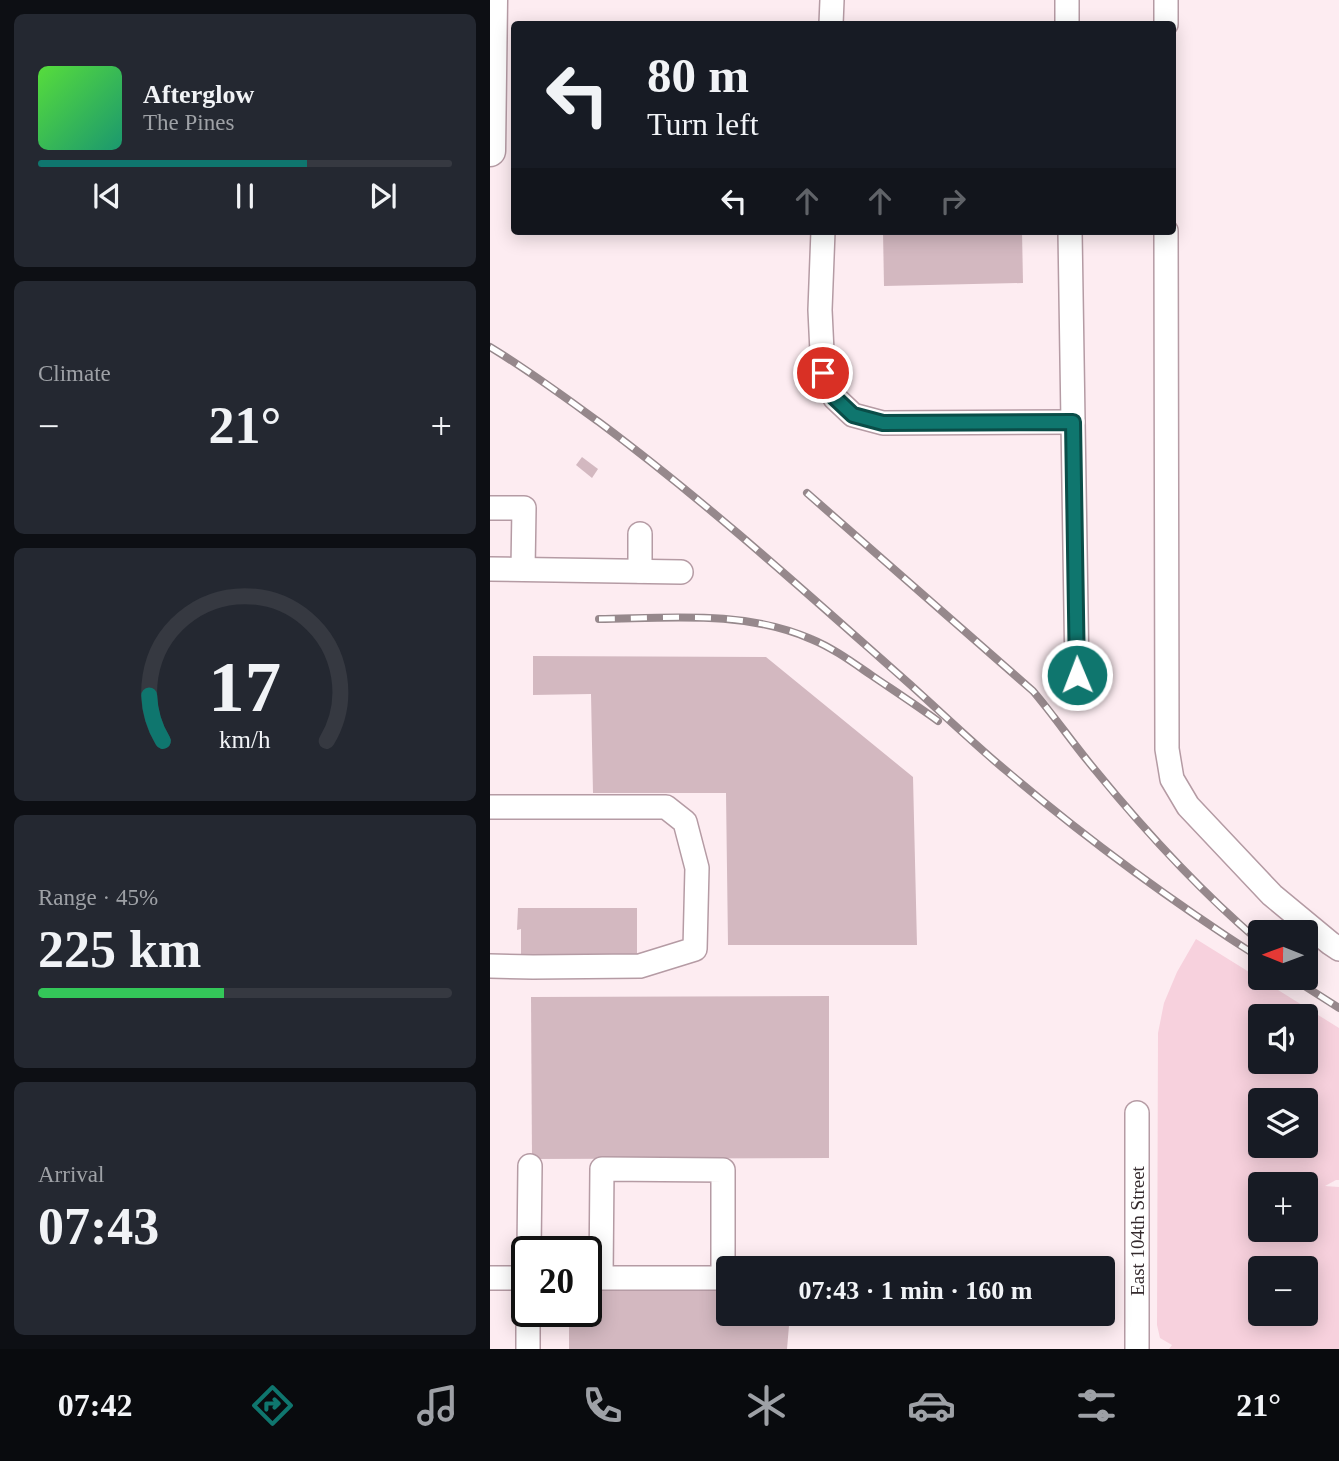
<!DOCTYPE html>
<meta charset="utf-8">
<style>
:root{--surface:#171b24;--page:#242831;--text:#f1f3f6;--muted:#9ea1a6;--line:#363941;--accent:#0f766e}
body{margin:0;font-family:"Times New Roman",serif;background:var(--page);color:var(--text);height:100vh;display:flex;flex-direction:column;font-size:26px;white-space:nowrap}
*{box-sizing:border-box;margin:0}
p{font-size:23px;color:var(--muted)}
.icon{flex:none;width:38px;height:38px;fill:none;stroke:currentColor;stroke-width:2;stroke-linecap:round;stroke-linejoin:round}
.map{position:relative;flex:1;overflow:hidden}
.drawer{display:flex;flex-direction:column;gap:14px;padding:14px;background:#0d0f14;width:490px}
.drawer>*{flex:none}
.hud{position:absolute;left:21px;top:21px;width:665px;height:214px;border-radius:7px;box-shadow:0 4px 18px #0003;background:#171b24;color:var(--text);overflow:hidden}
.needle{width:46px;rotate:271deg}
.buttons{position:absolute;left:758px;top:920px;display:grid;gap:14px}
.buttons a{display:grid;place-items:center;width:70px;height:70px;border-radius:7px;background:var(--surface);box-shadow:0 4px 18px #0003;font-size:35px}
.speed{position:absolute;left:21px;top:1236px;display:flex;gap:14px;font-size:35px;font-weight:700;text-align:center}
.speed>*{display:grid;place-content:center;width:91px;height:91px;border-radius:50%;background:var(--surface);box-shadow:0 4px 18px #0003;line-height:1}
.speed .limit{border:4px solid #111;border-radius:10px;background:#fff;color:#111}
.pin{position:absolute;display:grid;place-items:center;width:60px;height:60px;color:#fff;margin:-30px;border:4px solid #fff;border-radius:50%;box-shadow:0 2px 7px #0007}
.me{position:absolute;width:77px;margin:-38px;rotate:359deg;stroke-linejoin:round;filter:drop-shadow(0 0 5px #0008)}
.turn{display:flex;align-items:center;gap:24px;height:147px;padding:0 21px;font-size:32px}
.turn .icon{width:91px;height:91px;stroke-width:2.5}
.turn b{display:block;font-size:49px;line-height:60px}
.lanes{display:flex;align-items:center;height:66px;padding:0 21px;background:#0003;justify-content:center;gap:35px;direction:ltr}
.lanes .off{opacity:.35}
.big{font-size:52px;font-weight:700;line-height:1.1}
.drawer .tile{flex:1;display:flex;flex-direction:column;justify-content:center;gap:10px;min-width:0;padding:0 24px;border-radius:10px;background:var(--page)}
.drawer .dial{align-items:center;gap:0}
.dial svg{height:182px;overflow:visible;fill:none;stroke:var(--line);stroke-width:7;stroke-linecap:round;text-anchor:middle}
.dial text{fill:var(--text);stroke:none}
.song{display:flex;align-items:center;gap:21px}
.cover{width:84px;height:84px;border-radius:10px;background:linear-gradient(135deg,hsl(110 70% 55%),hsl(160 70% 35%))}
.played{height:7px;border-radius:4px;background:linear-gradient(90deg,var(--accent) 65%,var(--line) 65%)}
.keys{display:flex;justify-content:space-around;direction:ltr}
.heat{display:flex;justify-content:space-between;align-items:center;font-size:38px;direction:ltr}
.charge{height:10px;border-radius:5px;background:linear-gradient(90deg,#34c759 45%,var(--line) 0)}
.trip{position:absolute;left:226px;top:1256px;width:399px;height:70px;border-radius:7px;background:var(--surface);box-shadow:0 4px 18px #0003;font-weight:700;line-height:70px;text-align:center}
.tab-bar{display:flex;height:112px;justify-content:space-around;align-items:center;background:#090b0e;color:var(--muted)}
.tab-bar .icon{width:49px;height:49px}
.tab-bar .selected{color:var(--accent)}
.tab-bar b{font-size:32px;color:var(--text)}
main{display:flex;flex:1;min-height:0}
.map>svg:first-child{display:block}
.green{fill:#f7d1dd;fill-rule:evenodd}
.building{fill:#d3b8c0}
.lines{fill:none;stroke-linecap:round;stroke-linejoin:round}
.minor-casing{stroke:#b59ba4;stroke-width:26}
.major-casing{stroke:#b59ba4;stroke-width:33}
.minor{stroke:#fff;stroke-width:23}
.major{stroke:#fff;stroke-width:30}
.rail-casing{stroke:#96888c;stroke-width:8}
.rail{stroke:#fff;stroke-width:5;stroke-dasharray:16;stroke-linecap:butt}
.route-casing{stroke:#0a4d48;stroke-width:18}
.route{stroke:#0f766e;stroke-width:12}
.labels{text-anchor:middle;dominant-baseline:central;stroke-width:6;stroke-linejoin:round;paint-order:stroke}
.street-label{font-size:19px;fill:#342a2d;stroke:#fff}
</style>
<main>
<section class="drawer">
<div class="tile">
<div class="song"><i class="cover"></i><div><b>Afterglow</b><p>The Pines</p></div></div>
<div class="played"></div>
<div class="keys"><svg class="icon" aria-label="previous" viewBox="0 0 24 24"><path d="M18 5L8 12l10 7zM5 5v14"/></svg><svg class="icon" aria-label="pause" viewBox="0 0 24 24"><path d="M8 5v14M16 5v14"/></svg><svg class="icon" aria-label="next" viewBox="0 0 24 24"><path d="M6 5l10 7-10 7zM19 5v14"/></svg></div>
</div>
<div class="tile"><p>Climate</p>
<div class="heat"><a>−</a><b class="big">21°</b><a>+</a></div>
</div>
<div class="tile dial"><svg viewBox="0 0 100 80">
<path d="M14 69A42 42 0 1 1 86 69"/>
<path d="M14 69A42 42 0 0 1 8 49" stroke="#0f766e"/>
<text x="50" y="56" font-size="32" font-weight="700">17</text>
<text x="50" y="72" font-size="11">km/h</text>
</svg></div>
<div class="tile"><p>Range · 45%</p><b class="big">225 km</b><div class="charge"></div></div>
<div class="tile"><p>Arrival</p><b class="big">07:43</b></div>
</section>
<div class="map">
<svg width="849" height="1349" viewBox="0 0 849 1349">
<rect width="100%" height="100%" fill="#fdecf1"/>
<path class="green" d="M706,939L849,1028V1180H846L835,1186L849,1187V1349H679L682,1345L670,1338L667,1325L668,1033L674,1003L687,972ZM770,1017H816V1062H770ZM770,1101H816V1146H770ZM770,1185H816V1230H770ZM770,1269H816V1314H770Z"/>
<g class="building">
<path d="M393,231H532L533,283L394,286Z"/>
<path d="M92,457L108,469L102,478L86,465Z"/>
<path d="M43,656L276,657L423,777L427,945H238L236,793H103L101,694L43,695Z"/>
<path d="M28,908H147V958L31,959V929L27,930Z"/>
<path d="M339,996V1158L42,1159L41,997Z"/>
<path d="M96,1289H238V1314H300L297,1349H79V1311H96Z"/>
</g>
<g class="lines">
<g class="minor-casing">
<g id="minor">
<path d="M577,0V24"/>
<path d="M676,0V24"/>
<path d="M341,24L342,0"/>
<path d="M333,231L330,310L333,373L345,398L363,415L393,423L583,422"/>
<path d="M580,231L587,675"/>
<path d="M676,231L677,749L682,779L698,806L782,895L840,943L849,949"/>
<path d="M0,508H34L33,569"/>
<path d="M150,534V571"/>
<path d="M0,569L191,572"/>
<path d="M0,807H176L195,822L207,868L205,949L150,966L43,967L0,966"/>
<path d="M39,1251L40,1166"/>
<path d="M0,1278H37"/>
<path d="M96,1278H233V1170L112,1169L111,1278"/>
<path d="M38,1349V1311"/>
<path d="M647,1349V1113"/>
</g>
</g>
<g class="major-casing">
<path id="major" d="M0,151L2,0"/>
</g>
<use href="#minor" class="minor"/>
<use href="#major" class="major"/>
<g class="rail-casing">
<g id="rail">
<path d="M0,347C38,370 73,396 109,422C219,504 321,597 424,688C455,716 486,746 519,773C598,840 683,902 770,958"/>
<path d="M317,493L543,691C565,717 584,745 606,771C656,832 710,891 770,942"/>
<path d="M109,619C179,618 255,610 321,639C343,648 362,662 381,675C403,690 426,705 448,721"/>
<path d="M802,978L849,1008"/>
</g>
</g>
<use href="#rail" class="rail"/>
</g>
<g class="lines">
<g class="route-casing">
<path id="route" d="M333,373L345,398L363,415L393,423L583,422L587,675"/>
</g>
<use href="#route" class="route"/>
</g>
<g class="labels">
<g class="street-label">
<text transform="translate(647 1231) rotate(-90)">East 104th Street</text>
</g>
</g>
</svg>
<div class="buttons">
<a><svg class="needle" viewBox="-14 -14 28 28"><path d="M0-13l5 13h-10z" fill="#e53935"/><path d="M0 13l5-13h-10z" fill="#9ea1a6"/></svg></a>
<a><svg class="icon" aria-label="sound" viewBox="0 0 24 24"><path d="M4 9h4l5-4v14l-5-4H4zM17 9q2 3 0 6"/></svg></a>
<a><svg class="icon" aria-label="layers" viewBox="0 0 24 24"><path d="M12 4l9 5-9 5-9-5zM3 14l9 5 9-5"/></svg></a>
<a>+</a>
<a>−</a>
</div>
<div class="speed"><div class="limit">20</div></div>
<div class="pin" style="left:333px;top:373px;background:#d93025"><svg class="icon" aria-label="arrive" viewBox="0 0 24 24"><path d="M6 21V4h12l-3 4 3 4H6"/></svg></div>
<svg class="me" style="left:587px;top:675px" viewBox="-20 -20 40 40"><circle r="17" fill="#0f766e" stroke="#fff" stroke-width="3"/><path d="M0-11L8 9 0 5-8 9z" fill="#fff"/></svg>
<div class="trip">07:43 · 1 min · 160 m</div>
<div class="hud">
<div class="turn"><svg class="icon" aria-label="left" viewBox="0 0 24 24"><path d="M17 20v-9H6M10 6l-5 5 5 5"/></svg><div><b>80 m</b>Turn left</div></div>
<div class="lanes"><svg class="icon" aria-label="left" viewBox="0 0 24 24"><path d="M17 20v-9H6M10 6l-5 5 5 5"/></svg><svg class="icon off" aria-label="ahead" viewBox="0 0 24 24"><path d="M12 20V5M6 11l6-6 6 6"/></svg><svg class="icon off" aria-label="ahead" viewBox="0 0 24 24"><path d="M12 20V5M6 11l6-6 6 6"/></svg><svg class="icon off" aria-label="right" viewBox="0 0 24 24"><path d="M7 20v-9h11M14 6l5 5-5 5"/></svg></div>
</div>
</div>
</main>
<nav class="tab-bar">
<b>07:42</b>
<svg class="icon selected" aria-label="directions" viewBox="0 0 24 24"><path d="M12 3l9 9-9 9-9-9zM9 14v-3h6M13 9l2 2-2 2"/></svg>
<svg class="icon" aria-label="music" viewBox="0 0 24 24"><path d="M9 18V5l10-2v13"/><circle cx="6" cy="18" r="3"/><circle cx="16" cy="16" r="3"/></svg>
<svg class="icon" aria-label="phone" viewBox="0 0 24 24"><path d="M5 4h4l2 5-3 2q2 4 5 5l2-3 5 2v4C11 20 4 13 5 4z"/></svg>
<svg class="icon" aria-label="climate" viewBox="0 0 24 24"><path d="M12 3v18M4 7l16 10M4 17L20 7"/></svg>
<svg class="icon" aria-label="car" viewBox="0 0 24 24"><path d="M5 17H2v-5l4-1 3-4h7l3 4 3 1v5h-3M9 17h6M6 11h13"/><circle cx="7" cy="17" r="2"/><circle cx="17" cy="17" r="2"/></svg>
<svg class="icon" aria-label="filters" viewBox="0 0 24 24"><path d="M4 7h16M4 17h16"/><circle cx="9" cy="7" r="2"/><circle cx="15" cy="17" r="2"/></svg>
<b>21°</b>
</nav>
